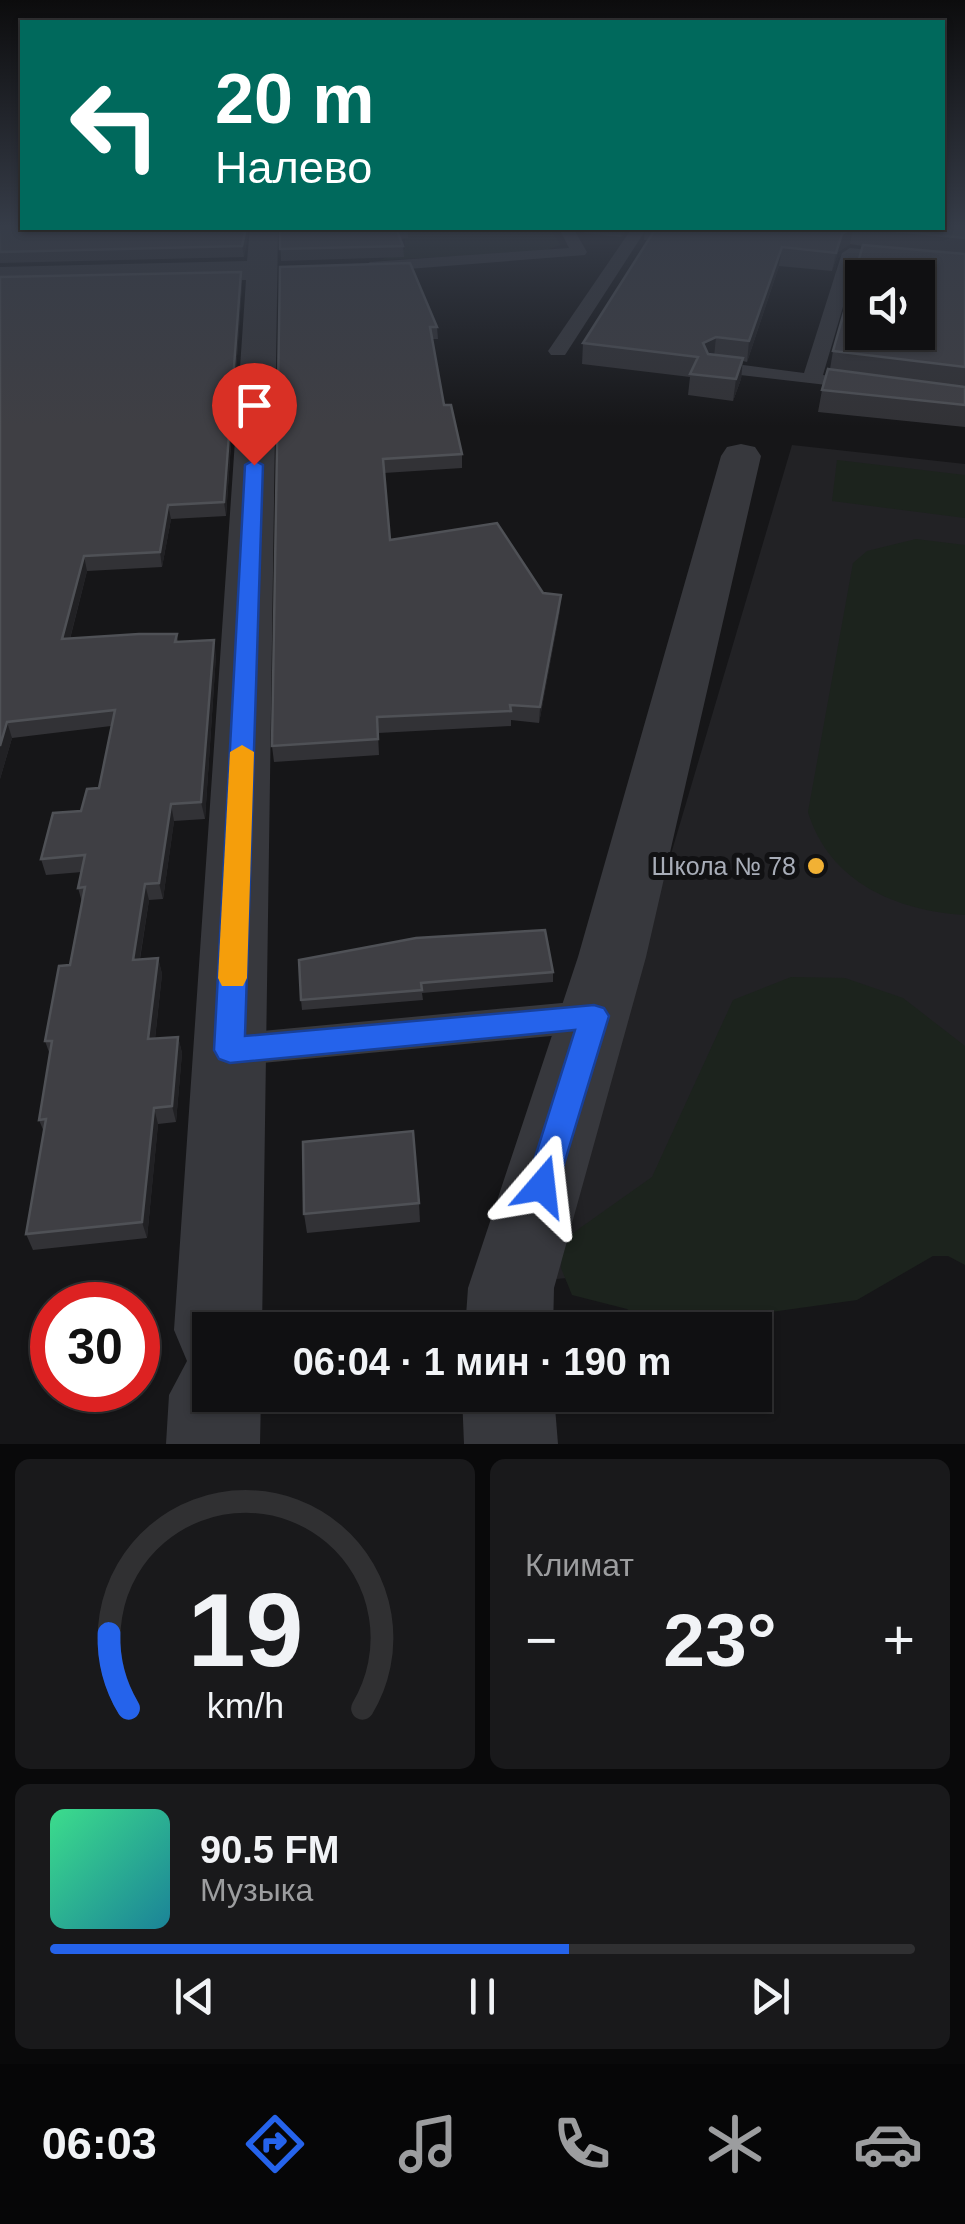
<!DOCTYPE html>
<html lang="ru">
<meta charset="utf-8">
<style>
:root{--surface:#101012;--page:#19191b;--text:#f1f3f6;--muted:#9c9d9f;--line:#303032;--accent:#2563eb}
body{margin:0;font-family:Arial,sans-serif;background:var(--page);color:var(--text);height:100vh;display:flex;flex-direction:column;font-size:38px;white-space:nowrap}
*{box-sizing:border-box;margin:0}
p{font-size:32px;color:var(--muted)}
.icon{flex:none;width:55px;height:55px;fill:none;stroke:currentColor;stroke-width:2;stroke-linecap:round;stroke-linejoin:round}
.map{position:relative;height:1444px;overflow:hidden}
.panel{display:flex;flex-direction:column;gap:15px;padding:15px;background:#09090a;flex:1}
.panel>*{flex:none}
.top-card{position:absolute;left:20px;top:20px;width:925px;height:210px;border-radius:0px;box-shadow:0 2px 8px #0004,0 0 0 2px var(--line);background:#00695c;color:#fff;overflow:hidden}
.tools{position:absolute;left:845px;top:260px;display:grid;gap:20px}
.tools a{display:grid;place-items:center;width:90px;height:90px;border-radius:0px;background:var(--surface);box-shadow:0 2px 8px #0004,0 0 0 2px var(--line);font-size:50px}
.speed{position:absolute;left:30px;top:1282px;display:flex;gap:20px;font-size:50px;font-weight:700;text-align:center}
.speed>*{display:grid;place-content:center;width:130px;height:130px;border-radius:50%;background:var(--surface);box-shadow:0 2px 8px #0004,0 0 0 2px var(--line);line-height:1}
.speed .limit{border:15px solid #d22;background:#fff;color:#111}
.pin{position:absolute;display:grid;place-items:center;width:85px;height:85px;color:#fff;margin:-102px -42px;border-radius:50% 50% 50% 0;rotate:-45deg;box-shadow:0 0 10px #0007}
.pin .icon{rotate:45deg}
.me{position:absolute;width:110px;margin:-55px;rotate:17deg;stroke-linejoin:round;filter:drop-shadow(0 0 8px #0008)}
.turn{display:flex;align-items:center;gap:35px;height:210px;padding:0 30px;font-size:45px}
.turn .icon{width:130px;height:130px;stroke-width:2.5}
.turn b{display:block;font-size:70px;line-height:85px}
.big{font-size:75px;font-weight:700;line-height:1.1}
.panel .widget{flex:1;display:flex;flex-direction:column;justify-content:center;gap:15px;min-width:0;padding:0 35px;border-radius:15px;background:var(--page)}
.panel .dial{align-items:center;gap:0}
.dial svg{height:260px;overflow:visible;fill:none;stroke:var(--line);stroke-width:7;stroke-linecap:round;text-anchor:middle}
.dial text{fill:var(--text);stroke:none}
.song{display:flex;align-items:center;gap:30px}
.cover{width:120px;height:120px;border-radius:15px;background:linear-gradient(135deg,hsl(150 70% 55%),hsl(190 70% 35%))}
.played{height:10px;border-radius:5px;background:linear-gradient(90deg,var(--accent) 60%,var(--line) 60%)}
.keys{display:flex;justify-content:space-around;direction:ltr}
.heat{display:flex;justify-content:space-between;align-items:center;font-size:55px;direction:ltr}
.panel .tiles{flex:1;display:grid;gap:15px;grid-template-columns:1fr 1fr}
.widget:last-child{grid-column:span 2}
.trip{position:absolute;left:192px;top:1312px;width:580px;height:100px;border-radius:0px;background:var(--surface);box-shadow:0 2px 8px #0004,0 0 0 2px var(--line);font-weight:700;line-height:100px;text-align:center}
.menu{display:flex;height:160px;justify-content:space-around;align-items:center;background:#060607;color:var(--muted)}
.menu .icon{width:70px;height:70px}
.menu .active{color:var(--accent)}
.menu b{font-size:45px;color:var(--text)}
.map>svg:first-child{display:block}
.built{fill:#222225}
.green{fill:#1c231d}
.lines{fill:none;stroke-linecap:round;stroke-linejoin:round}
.lane{fill:#37383d;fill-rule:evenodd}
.street{fill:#37383d;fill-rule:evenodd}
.wall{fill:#323236}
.shaded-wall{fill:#212124}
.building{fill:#3f3f44;stroke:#4f5156;stroke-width:2.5;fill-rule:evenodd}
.route{fill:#2563eb;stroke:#184099;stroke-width:2.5}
.slow{fill:#f59e0b}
.poi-dot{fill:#f2b134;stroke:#111113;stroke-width:4}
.labels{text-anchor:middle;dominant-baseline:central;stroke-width:10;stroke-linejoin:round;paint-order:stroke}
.poi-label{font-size:25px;fill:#a8adb8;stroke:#111113;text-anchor:end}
</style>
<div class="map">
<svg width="965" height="1444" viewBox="0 0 965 1444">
<rect width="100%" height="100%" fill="#161618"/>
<path class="built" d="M792,445L965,464V1250L932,1246L545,1280Z"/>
<g class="green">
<path d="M412,228H549L561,245L539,252L381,260L405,249V236Z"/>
<path d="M837,460L965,475V518L832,501Z"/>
<path d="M916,539L965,545V915C896,911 829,882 808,812L853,563L867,551Z"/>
<path d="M791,977L845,978L903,998L965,1046V1265L948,1256H933L857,1300L750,1315L720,1330H654L627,1309L572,1295L561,1268L562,1253L573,1233L652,1177L733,1000Z"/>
</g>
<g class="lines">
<g class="lane">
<path d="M559,228H573L587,252L585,255L370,272L362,267L370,262L569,248Z"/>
<path d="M632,228H647L565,355H551L548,351Z"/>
<path d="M850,248L965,259V269L857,259L823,375L870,382V390L706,371L703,367L713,361L804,373L842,253Z"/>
<path d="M594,1000L608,1005L613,1016L608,1027L594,1032L229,1066L215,1062L209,1050L215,1038L229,1034Z"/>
</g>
<g class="street">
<path d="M250,228H278L262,1330H210V1395H261L260,1444H166L169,1395L187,1361L174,1330L246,280L0,285V267L247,261Z"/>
<path d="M741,444L755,447L761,456L646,957L554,1288L553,1330H465L468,1288L578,957L721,456L727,447Z"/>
<path d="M462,1395H554L558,1444H464Z"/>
</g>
</g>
<g class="wall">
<path d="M0,224L22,228H249L244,257L0,263Z"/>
<path d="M965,224V427L818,412L822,390L830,369L833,351L863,246L850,244L838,252L832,271L779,266L747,362L743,361L741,379L733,401L688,395L690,377L582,364L583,343L648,240H644L645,228H942Z"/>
<path d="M280,228H408V238L400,239L403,246L404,257L281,261Z"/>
<path d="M585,228H629L621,237L584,233Z"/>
<path d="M280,267L437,327L438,339H432L444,405L462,454V468L384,473L390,540L543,593L560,610L539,723L511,720V726L378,733L379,755L274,762L272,746Z"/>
<path d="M241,272L242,284L226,516L171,519L162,567L87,571L70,639L177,634L178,642L216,655L205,819L174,821L163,899L149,900L140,959L158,958L162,974L155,1039L178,1037L182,1053L176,1122L158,1124L147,1238L33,1250L26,1234L44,1132L39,1120L50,1055L45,1041L70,965L82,902L78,888L82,872L46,875L41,859L99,788L111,726L12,738L0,779V277Z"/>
<path d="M545,930L553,972V982L422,993L423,1000L302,1010L301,1000Z"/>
<path d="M419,1203L420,1222L307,1233L304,1214Z"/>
</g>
<g class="shaded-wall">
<path d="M246,228H249L244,257L242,246Z"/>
<path d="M622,228H629L621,237Z"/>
<path d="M852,228H853L850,244L838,252L832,271L836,253L842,234Z"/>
<path d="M782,247L779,266L747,362L749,341Z"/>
<path d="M241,272L242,284L226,516L224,502Z"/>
<path d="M716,337L714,357L701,364L703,343Z"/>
<path d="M743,358L741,379L733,401L736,379Z"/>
<path d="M168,505L171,519L162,567L160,552Z"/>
<path d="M84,556L87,571L66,654L62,639Z"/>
<path d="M561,595L560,610L539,723L540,707Z"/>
<path d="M214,640L216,655L205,819L201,802Z"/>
<path d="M7,722L12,738L0,779V746Z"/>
<path d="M171,804L174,821L163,899L159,883Z"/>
<path d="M145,884L149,900L137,976L133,960Z"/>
<path d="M158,958L162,974L153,1056L148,1039Z"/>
<path d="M178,1037L182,1053L176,1122L172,1106Z"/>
<path d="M154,1108L158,1124L147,1238L142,1222Z"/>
</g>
<g class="building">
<path d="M0,224H22V228H246L242,246L0,252Z"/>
<path d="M942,224H965V238L865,228H942Z"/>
<path d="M280,228H406H396L403,246L280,249Z"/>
<path d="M656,228H852L842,234L836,253L782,247L749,341L716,337L703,343L708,354L743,358L736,379L690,374L698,357L583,343Z"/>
<path d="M863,245L965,254V367L833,351ZM862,278H918V332H862Z"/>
<path d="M410,263L437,327H430L444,405H451L462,454L383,459L390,540L497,523L543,593L561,595L540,707L510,705L511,711L377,717L378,739L272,746L280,267Z"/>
<path d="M241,272L224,502L168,505L160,552L84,556L62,639L139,634H177L175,642L214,640L201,802L171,804L159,883L145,884L133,960L158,958L148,1039L178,1037L172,1106L154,1108L142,1222L26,1234L46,1119L39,1120L52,1041H45L59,966L70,965L85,887L78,888L85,855L41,859L53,813L81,811L87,789L99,788L115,710L7,722L0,746V277Z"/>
<path d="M828,369L965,387V405L822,390Z"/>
<path d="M545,930L553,972L421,983L422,990L301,1000L299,960L416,938Z"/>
<path d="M413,1131L419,1203L304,1214L303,1142Z"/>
</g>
<linearGradient id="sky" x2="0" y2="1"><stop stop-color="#0c0c0d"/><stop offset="0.53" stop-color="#363c48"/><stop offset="1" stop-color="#363c48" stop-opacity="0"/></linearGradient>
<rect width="965" height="426" fill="url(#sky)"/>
<path class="route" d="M254,460L263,465L245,1036L594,1005L604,1008L609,1016L554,1197L542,1201L531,1197L526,1186L575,1030L230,1063L219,1059L214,1050L245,465Z"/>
<path class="slow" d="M242,745L254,752L247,978L243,986H222L218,978L230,752Z"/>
<circle class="poi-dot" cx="816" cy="866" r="10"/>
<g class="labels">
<g class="poi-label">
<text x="796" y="866">Школа № 78</text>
</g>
</g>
</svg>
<div class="tools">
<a><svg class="icon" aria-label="sound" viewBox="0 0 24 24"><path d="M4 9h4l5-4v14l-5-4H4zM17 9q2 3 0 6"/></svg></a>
</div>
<div class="speed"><div class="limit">30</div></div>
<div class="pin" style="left:254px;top:465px;background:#d93025"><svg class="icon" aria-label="arrive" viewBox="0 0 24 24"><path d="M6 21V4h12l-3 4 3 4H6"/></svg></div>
<svg class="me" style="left:542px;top:1186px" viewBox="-20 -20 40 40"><path d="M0-17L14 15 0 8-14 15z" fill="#2563eb" stroke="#fff" stroke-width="4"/></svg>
<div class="trip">06:04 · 1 мин · 190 m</div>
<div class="top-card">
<div class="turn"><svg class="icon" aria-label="left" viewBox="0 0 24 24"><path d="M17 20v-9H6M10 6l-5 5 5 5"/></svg><div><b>20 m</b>Налево</div></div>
</div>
</div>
<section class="panel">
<div class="tiles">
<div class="widget dial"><svg viewBox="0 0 100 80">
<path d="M14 69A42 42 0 1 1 86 69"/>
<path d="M14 69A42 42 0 0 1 8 46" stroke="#2563eb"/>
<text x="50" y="56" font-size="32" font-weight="700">19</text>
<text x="50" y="72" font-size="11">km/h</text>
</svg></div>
<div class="widget"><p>Климат</p>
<div class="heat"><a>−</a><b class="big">23°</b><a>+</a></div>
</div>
<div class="widget">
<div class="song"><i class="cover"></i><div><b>90.5 FM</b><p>Музыка</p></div></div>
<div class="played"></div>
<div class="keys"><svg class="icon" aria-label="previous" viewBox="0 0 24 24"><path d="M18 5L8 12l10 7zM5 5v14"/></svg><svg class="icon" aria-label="pause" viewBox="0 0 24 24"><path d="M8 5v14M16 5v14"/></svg><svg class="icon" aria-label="next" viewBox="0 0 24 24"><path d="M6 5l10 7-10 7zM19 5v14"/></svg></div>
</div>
</div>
</section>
<nav class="menu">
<b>06:03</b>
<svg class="icon active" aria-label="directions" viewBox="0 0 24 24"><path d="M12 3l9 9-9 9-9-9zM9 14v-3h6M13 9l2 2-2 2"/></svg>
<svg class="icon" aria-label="music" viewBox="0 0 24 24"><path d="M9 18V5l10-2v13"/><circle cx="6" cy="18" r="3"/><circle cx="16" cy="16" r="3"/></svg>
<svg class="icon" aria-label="phone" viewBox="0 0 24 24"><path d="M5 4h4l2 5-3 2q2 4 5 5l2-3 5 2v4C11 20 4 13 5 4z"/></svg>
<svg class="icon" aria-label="climate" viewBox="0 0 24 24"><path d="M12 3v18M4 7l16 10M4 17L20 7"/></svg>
<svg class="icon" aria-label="car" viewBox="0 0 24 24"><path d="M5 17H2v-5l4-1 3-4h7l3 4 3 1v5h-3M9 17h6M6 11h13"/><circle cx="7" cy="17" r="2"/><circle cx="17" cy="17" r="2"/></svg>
</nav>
